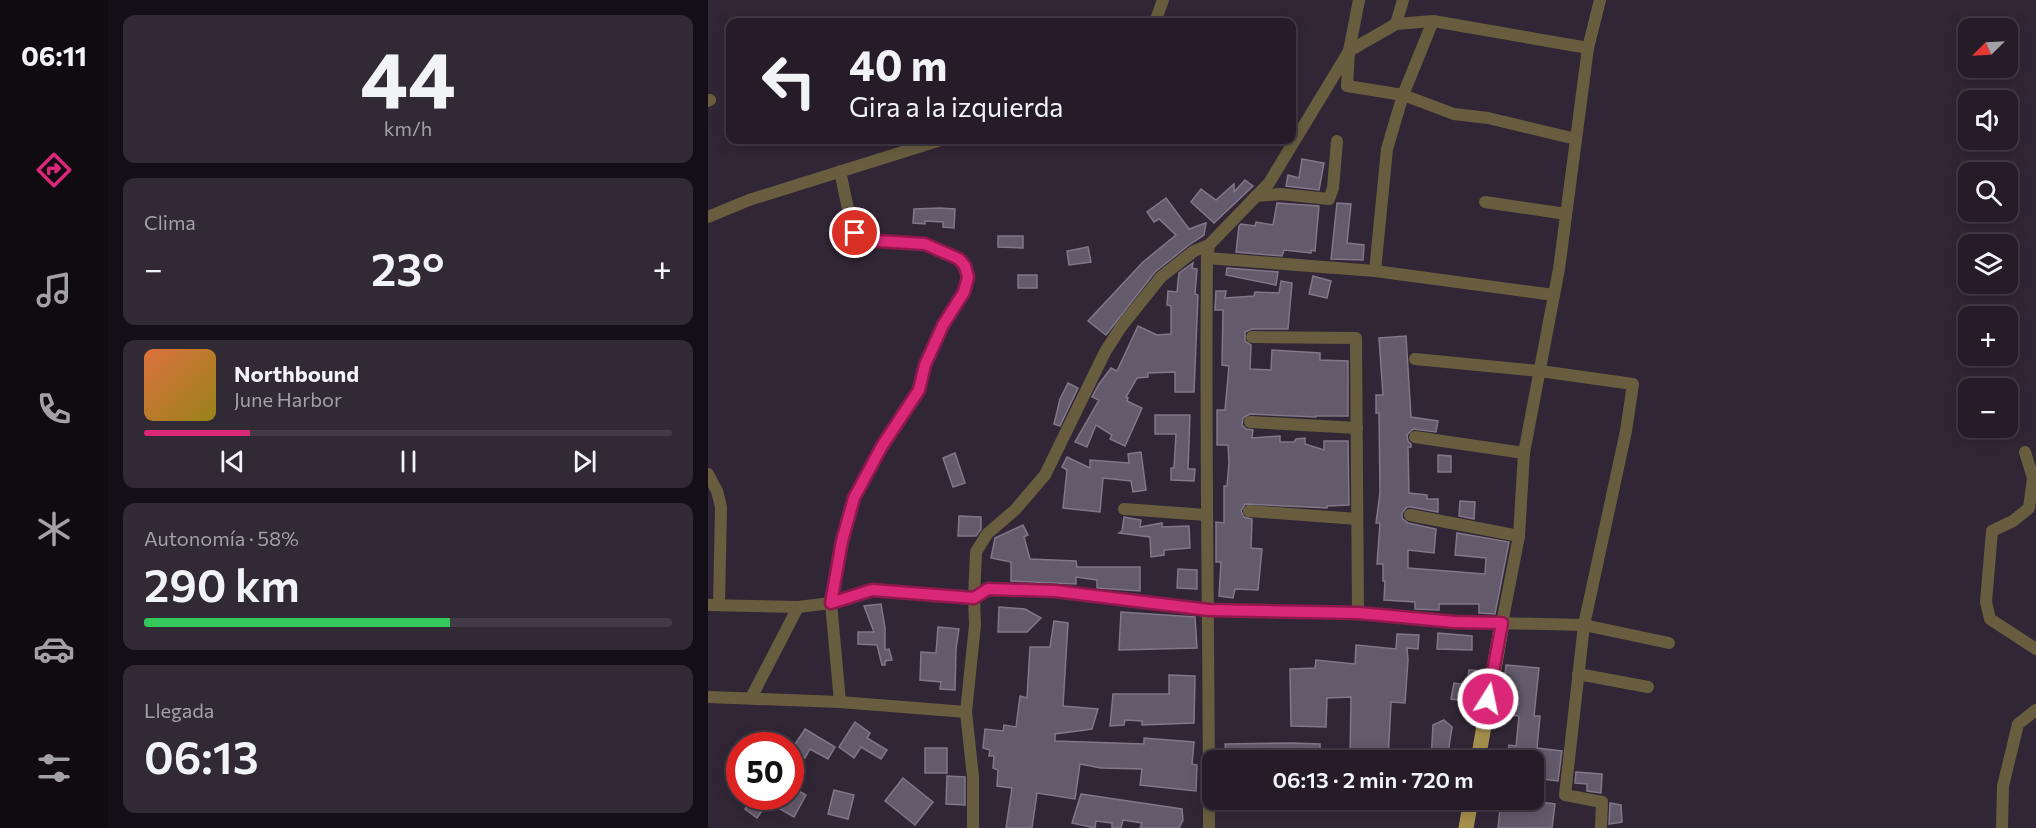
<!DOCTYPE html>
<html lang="es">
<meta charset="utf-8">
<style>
:root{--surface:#251c28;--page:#312934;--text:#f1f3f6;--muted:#a3a1a8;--line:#423a45;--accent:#db2777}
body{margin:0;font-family:Commissioner,sans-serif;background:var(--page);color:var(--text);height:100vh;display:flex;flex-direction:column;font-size:22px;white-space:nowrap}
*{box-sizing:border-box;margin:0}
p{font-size:20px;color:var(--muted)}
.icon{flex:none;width:33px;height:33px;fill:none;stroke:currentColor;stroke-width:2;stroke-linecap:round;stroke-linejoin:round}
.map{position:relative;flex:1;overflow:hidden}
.side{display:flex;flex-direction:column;gap:15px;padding:15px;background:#140f16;width:600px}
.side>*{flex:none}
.hud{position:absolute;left:18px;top:18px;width:570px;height:126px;border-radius:12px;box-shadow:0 3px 15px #0003,0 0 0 2px var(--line);background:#251c28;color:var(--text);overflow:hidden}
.needle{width:39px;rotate:246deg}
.fabs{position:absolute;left:1250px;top:18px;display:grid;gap:12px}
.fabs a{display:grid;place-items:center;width:60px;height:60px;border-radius:12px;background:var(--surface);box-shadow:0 3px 15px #0003,0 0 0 2px var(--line);font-size:30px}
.speed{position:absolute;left:18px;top:732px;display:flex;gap:12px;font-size:30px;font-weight:700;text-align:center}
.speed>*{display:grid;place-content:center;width:78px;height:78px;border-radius:50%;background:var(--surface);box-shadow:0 3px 15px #0003,0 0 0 2px var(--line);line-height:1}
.speed .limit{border:9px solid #d22;background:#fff;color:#111}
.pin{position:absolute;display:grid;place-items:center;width:51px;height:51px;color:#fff;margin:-26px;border:3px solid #fff;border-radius:50%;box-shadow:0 2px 6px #0007}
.me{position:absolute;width:66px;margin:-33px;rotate:10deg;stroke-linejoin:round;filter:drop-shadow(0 0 4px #0008)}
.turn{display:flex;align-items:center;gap:21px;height:126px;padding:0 24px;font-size:27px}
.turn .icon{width:78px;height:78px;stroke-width:2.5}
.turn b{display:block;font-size:42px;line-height:51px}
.big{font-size:45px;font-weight:600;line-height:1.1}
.side .widget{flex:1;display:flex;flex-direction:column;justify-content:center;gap:9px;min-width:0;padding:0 21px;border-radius:12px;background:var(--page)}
.side .dial{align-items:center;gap:0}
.dial b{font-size:78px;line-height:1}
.song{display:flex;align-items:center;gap:18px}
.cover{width:72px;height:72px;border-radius:9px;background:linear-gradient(135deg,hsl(20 70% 55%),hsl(50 70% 35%))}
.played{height:6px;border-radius:3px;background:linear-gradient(90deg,var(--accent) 20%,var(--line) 20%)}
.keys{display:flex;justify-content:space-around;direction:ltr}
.heat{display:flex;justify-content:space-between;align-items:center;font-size:33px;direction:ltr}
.charge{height:9px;border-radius:4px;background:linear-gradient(90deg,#34c759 58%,var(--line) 0)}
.trip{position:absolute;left:494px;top:750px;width:342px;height:60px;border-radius:12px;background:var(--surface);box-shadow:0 3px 15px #0003,0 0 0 2px var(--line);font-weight:600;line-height:60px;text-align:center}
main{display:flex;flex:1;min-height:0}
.dock{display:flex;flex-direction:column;width:108px;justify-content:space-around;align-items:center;background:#0f0b10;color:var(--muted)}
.dock .icon{width:42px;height:42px}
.dock .active{color:var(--accent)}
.dock b{font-size:27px;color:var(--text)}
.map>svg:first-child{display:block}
.building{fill:#635a6b;stroke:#817789;stroke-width:1.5}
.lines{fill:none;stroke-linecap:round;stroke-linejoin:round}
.minor{stroke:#685e3f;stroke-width:12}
.major{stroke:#a6904d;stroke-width:15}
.route-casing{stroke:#8e194d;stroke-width:15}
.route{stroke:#db2777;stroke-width:10}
</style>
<main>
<nav class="dock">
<b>06:11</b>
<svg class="icon active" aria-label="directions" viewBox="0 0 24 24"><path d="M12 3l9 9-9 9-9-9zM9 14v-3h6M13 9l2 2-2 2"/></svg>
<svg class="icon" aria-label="music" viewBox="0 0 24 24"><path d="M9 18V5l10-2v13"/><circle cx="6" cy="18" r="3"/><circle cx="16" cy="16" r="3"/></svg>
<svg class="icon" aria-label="phone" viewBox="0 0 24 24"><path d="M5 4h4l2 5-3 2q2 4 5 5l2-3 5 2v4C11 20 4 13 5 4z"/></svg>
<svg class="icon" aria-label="climate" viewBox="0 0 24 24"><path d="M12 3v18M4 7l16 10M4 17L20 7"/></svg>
<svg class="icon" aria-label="car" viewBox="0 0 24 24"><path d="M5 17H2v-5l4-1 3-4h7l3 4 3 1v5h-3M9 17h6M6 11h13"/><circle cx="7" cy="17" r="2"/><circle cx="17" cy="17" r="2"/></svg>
<svg class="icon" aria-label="filters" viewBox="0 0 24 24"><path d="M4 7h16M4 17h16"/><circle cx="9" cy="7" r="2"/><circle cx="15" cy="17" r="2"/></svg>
</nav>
<section class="side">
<div class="widget dial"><b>44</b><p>km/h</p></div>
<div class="widget"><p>Clima</p>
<div class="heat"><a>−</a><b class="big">23°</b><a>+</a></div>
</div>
<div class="widget">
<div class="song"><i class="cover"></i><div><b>Northbound</b><p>June Harbor</p></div></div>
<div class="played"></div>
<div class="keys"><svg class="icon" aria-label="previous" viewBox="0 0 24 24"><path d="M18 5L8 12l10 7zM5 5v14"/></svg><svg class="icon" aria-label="pause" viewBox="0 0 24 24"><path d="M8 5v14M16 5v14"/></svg><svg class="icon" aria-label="next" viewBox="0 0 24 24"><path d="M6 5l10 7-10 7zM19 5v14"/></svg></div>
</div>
<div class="widget"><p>Autonomía · 58%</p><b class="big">290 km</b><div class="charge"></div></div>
<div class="widget"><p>Llegada</p><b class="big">06:13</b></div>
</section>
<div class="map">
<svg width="1328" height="828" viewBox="0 0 1328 828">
<rect width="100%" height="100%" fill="#312635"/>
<g class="building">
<path d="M594,159L616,163L611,190L578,186L580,175L591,178Z"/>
<path d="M537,180L545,186L506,223L483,202L493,189L508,200L526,184V192Z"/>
<path d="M458,198L481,229L498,223L496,235L481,245L447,272L398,335L380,321L435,262L468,235L451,219L446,222L439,212Z"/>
<path d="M569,203L611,206L607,251L603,250V253L576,250L574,256L528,252L531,226L533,224L547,226L548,222L565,225Z"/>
<path d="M629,203L643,204L639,243L656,245L655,260L623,259Z"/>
<path d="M232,208L247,209L246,228L235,227V222L217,221V224L205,223L206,209Z"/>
<path d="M290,236H315V248L290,247Z"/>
<path d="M380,247L383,262L361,265L359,251Z"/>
<path d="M485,263L484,268L489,269L487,294L490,295L486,392H467V372L440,373V377L429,378L418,397L420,398L419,401L434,408L417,446L402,439L404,435L388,425L379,447L367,442L391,400L384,397L391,384L403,368L409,371L430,326L449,335L463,334V306L459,305L460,291L469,292L471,273Z"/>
<path d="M519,268L570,272L568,285L518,275Z"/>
<rect x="310" y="275" width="19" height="13"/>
<path d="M605,276L623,281L619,298L601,294Z"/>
<path d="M573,281L584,283L580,329H544L537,332V341L543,345L542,369L563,370L564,350L612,353V360L640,361V416H608V417L542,414L535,418L534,425L538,429L545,430L544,438L572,436V442H586L588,439L597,438V444L616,450V441H640L641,505L619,506V508L537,504L533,511L536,517L544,519L543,548L554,549L550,590L527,589L525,598L511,596L513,562H508V522L516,523V486H519L521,463L520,445H509V410H517L521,366L514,365L515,310H507L508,291H518L517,298L546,296L547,292L571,293Z"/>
<path d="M698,336L703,417L730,421L728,432L705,429L699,435L700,441L703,444V447H700L701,493L719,495V499H730V512L703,507H699L694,513V518L700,523L728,529L726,553L700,550V568L777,574L778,558L747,555L749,533L801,542L787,614L771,613V604H731V610L707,609V602L676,600L677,581H675V564H669L672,523H668L672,493L671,413H668V395H675L671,338Z"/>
<path d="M360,383L370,388L352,426L346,424L352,399Z"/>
<path d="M447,415H482L480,469H487L486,481L463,480V468H466L468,434H447Z"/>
<path d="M433,452L438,490L425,492L423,481L395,478L392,512L355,508L359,470L354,467L359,457L382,468V460L421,463L420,454Z"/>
<path d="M247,453L257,483L245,487L235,458Z"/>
<path d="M730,455L743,456V472H730Z"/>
<path d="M752,501L767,502L766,519L751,516Z"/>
<path d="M251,516L273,517V529L268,536H250Z"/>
<path d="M416,517L433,520L432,527L454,523V527L481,526L482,548L456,550V555L443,557L442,537L411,533L414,531Z"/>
<path d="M315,525L320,535L316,537L322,559L368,561L369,567H432V591L389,588V580L368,577V584L303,581V562L283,558L287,538Z"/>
<path d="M470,569L489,570V589L469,588Z"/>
<path d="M173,604L177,628V650L181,649L184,660L177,661V665H174L169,645L150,644V632H166L156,606Z"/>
<path d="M291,607L317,609L333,618L319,632H290Z"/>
<path d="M413,612L487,617L489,648L411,650Z"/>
<path d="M346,621L360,623L355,706L390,709L384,729L347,734V741L436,744V738L486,742L484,764L489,765L488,791L432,785L434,769L393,768L372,764L367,799L329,793L324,828H298L304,788L289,786L290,770L285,768L286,756H281L282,750L275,748L277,729L295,731L296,725L308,727L312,696L319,698L322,647H342Z"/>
<path d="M230,627L251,629L248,649L247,690L232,689L233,682L212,680L213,652L228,653Z"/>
<path d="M730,633L764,636V650L729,649Z"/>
<path d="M689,634L711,635L710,649L699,648L700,660L697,703L683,702L680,760H642L643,697L619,698L618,727L583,726L582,669L607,668L608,660L647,664L648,645L688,649Z"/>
<path d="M798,665L831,668L826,716H832L829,748L854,751L850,781L825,778V760H800L801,745L808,746L811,716L793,714Z"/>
<path d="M761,670L776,671L772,693L758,692L757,701L743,699L746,683L759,685Z"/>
<path d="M461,675L487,676L486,723L434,725V721L417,720L416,725L402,726L405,694H461Z"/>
<path d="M736,720L744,727L739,760H723L725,725Z"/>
<path d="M147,722L162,733L159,738L179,750L173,759L153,747L146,758L131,747Z"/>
<path d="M97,729L127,747L120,759L102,749L97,758L84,749Z"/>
<path d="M584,743L612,744V760H519L517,744Z"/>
<rect x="217" y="748" width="22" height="25"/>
<path d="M868,772L894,774L893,793L879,791V784L867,783Z"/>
<path d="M239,776L257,777V805L238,804Z"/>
<path d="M195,778L225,802L207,825L177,801Z"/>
<path d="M82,786L98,795L86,817L60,802L49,818L37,809L45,796H82Z"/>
<path d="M126,790L146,795L140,819L120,814Z"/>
<path d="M373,794L474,809L475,820L471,828H432L434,823L415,820L413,828H404V823L388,821L387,828L364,823Z"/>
<path d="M793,800H816L847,804L844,828H790Z"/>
<path d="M902,803L913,805L914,822L901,824Z"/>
</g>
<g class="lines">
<g class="minor">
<path d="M651,0L641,51L639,86L695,95L746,114L780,118L868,139"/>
<path d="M447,22L455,0"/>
<path d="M688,24L725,21L880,48"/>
<path d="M0,101L2,100"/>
<path d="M548,196L573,194L621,199L625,188L629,141"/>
<path d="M777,202L858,214"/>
<path d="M0,217L41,200L233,140"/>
<path d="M499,258L667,271L846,295"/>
<path d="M667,271L679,149L695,95L725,21"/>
<path d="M544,337L648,338L650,613"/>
<path d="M707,359L832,371L925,384L918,431L876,625L857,795L894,802L893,828"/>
<path d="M542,422L649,428"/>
<path d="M707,437L816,453"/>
<path d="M1317,452L1325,478L1321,508L1305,521L1284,531L1278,602L1282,619L1328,649"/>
<path d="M0,474L9,491L13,507L11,605"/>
<path d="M416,509L498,515"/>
<path d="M541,511L649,519"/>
<path d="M702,515L811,536"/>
<path d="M0,605L90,607L123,603L164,590L266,598L280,589L347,591L501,610L650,613L747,622L876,625L961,643"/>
<path d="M794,623L811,536L816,453L851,269L880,48L892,0"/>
<path d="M870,674L940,687"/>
<path d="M0,697L132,702L258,712"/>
<path d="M43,698L90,607"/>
<path d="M132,702L123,603L134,541L141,511L153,484L174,446L211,390L217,365L235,325L256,292L260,277L257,265L251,259L217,244L165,241L151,237L144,228L132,171"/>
<path d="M265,828V777L258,712L267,625L266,598L268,552L279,534L307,510L337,475L397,352L413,327L453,277L486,251L501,245"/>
<path d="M501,828C501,638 497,448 499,258L501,245L561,183L641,51L688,24L695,0"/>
<path d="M1294,828L1295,786L1310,724L1328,710"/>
</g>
<g class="major">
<path d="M770,760L794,623"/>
<path d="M758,828L763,800"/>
</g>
</g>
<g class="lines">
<g class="route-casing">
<path id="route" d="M147,233L155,240L217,244L251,259L257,266L260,277L256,292L235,325L217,365L211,390L174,446L146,498L134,541L123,603L164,590L266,598L280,589L347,591L501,610L650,613L747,622L794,623L780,699"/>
</g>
<use href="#route" class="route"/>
</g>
</svg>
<div class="fabs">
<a><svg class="needle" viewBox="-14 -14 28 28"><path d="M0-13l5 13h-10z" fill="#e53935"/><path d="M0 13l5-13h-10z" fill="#a3a1a8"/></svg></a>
<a><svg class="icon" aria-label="sound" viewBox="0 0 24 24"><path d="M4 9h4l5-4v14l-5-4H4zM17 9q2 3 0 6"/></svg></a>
<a><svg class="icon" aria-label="search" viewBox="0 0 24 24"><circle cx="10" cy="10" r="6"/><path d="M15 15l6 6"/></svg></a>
<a><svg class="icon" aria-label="layers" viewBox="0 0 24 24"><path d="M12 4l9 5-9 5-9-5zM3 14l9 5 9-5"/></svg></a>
<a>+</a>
<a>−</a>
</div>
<div class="speed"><div class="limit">50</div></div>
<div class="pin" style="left:147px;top:233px;background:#d93025"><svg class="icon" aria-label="arrive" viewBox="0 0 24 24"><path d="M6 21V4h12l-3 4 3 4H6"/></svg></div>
<svg class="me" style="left:780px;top:699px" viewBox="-20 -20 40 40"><circle r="17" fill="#db2777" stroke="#fff" stroke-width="3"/><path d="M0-11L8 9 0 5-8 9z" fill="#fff"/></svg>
<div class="trip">06:13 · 2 min · 720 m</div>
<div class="hud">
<div class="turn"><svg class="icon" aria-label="left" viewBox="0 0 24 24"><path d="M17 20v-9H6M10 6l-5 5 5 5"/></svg><div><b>40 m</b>Gira a la izquierda</div></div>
</div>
</div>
</main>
